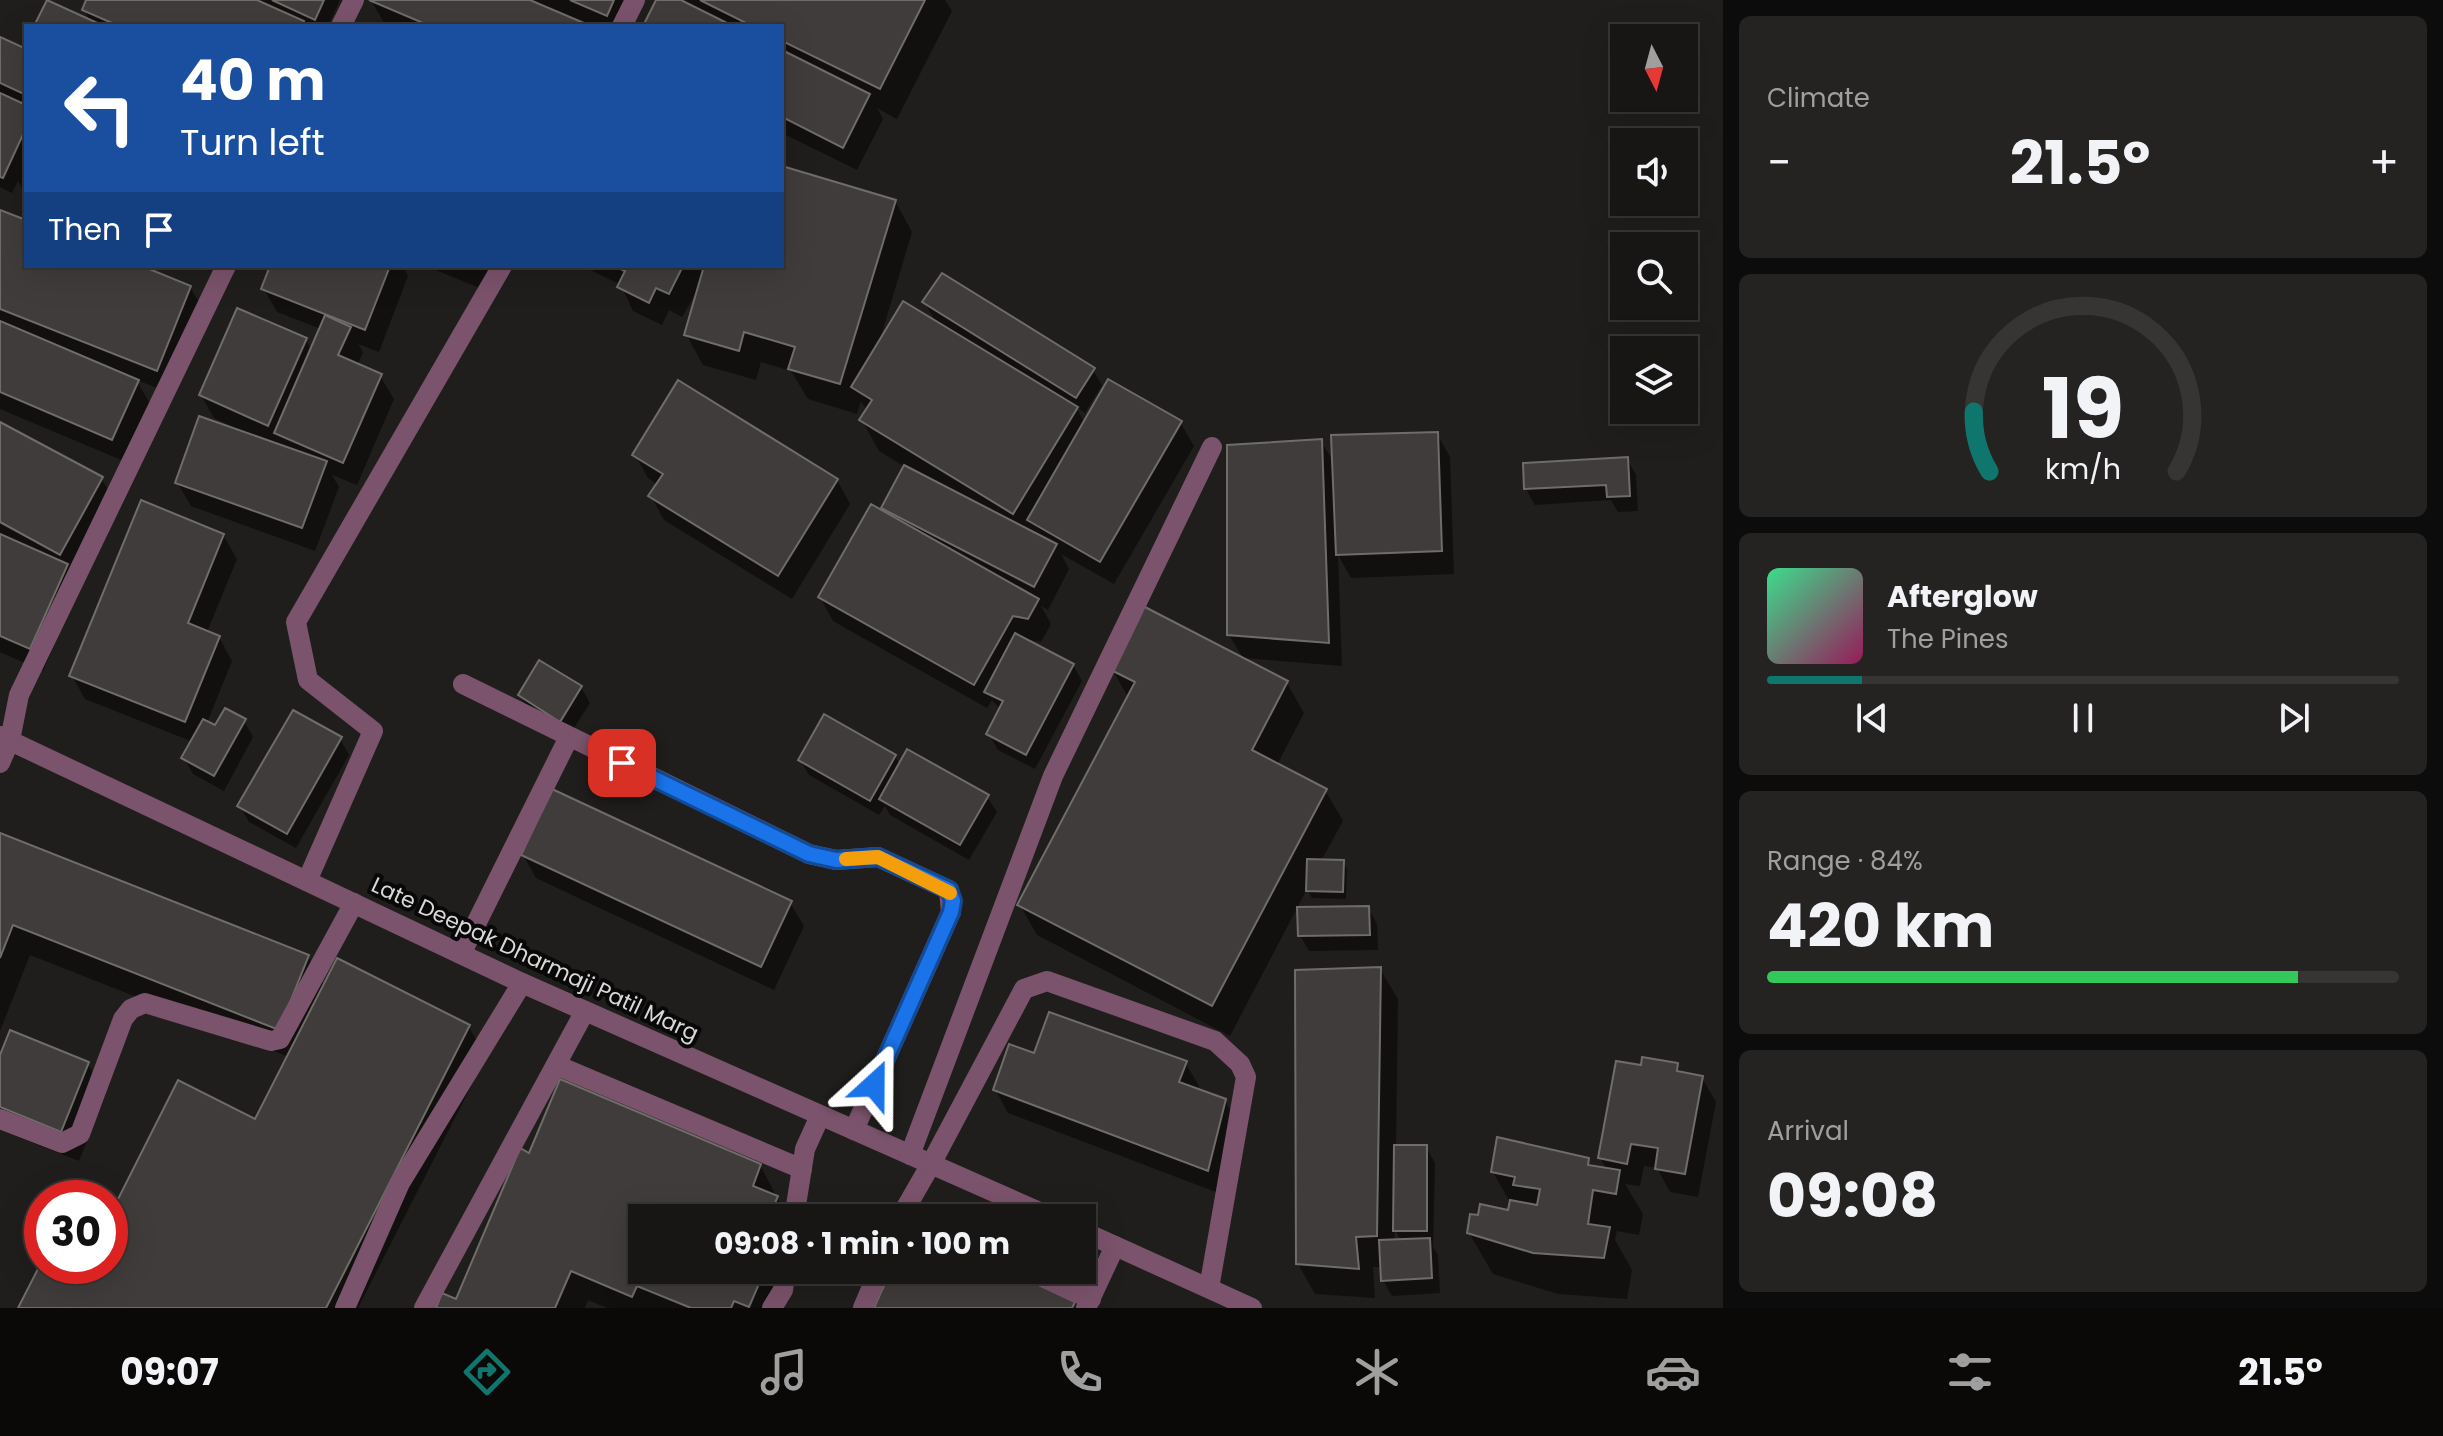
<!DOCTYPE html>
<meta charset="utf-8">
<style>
:root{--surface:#181615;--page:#252322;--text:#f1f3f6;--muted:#9f9fa0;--line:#363534;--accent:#0f766e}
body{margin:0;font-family:Poppins,sans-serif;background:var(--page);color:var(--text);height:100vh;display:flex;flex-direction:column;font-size:30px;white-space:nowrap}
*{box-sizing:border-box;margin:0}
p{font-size:26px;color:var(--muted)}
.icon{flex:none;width:44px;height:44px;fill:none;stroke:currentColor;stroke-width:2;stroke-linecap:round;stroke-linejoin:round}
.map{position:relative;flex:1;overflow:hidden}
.details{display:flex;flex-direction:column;gap:16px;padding:16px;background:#0d0c0c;width:720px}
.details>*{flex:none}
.guide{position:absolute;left:24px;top:24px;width:760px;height:244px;border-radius:0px;box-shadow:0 8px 32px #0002,0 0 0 2px var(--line);background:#1a4fa0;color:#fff;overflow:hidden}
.needle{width:52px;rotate:174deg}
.tools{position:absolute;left:1610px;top:24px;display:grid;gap:16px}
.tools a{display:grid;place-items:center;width:88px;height:88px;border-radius:0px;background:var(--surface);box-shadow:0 8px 32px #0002,0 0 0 2px var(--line);font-size:40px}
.speed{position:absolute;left:24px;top:1180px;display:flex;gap:16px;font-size:40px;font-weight:700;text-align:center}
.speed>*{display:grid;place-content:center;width:104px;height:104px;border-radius:50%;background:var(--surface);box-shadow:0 8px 32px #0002,0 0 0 2px var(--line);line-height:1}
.speed .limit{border:12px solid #d22;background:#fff;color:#111}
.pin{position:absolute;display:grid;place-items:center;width:68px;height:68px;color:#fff;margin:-34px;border-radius:16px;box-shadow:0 4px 12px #0006}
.me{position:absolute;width:88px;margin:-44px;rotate:24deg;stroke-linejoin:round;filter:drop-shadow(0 0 6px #0008)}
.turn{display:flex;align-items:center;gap:28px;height:168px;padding:0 24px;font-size:36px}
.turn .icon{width:104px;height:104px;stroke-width:2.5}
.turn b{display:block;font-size:56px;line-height:68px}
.then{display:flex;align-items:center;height:76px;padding:0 24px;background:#0003;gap:16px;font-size:30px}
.big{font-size:60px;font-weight:700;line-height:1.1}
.details .widget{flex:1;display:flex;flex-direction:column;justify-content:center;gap:12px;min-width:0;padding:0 28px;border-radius:12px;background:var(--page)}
.details .dial{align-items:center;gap:0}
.dial svg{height:208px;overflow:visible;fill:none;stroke:var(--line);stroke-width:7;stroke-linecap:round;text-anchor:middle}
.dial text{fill:var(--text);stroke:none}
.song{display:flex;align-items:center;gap:24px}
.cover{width:96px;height:96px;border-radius:12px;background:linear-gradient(135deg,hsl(150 70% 55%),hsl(330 70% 35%))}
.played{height:8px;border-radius:4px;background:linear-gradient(90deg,var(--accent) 15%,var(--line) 15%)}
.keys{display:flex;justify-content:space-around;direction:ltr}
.heat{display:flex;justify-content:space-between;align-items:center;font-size:44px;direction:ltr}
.charge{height:12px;border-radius:6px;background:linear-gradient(90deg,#34c759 84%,var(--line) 0)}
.trip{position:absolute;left:628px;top:1204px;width:468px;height:80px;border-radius:0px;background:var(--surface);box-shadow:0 8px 32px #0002,0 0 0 2px var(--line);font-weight:700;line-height:80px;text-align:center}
.tab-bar{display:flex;height:128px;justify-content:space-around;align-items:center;background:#0a0908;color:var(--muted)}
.tab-bar .icon{width:56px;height:56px}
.tab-bar .selected{color:var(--accent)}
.tab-bar b{font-size:36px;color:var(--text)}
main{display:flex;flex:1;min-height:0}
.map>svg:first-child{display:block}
.shadow{fill:#0007;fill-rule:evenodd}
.building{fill:#3f3c3b;stroke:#6f6c6a;stroke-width:2}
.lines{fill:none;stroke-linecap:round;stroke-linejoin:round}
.lane{stroke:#7b536c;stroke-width:20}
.street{stroke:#7b536c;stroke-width:20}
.route-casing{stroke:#114b97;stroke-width:20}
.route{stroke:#1a73e8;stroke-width:14}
.slow{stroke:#f59e0b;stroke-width:14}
.labels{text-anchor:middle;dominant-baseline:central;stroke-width:8;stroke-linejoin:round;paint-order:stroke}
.street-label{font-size:22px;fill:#d9d8d7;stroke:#090808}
</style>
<main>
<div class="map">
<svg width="1723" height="1308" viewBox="0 0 1723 1308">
<rect width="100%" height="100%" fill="#201e1c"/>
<g class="shadow">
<path d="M88,0H340L328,26H123L101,16V20L114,26H36L91,23L84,9Z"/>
<path d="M371,0H637L626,26H391L384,23Z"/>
<path d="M658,0H945L952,11L897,119L877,108L883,119L857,170L782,133V26H645Z"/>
<path d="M0,39L26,48V195L18,181L12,193L0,187Z"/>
<path d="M782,168L895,201L912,232L879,343L937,324L925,303L1093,370L1102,385L1085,413L1076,407L1085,423L1180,422L1194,446L1114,584L1061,554L1069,569L1048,610L1041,606L1051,624L1041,642L1024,639L1073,665L1082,681L1035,769L998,750L989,734L1001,710L992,700L987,708L833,621L820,597L888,516L883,508L905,467L879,451L862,420L867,411L861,401L857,414L808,399L791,371L761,362L756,380L703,365L686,334L700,286L682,317L669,310L662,325L633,311L621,285L582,266H702L705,271L706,266H782Z"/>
<path d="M0,212L26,222V266H137L190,287L204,311L171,393L136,380L151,405L126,462L0,409Z"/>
<path d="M197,266H211L209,271Z"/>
<path d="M272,266H403L408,276L379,352L358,344L363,352L357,366L380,376L394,399L357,485L332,475L339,487L315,551L191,506L177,482L231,426L214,418L201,395L306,340L312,351L321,329L277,312L264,289Z"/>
<path d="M426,266H501L489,292Z"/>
<path d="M0,424L101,478L115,502L43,671L0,652Z"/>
<path d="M1437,434L1450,457L1454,574L1351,578L1338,555L1342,666L1243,658L1229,635L1321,441L1334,463Z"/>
<path d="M635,455L837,480L850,504L792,599L664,520L651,496L658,485L648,478Z"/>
<path d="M1627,459L1636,475L1638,511L1618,512L1611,500L1535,505L1526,489Z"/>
<path d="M223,535L237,559L207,632L219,637L232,661L207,723L215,728L244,721L253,737L224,791L193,774L184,758L193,742L85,699L72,676Z"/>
<path d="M1112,669L1287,683L1304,713L1277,765L1325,790L1343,821L1321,861L1343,862L1347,869L1346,899L1312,898L1307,889L1230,1036L1037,935L1020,905L1129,699Z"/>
<path d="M581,687L590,703L569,736L529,711L520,695Z"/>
<path d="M340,739L349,755L296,848L249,822L240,806Z"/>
<path d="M895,756L900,765L987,797L997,812L969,860L890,815L885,806L879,815L809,775L800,760Z"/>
<path d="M0,835L308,957L325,987L469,1027L486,1057L358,1308H20L42,1265L110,1266V1219L256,1121L289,1057L30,955L0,1031Z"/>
<path d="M523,855L790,903L804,926L774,990L536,878Z"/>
<path d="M1368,908L1377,924L1378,950L1309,951L1300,935Z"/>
<path d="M1380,969L1398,999L1396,1147H1426L1435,1163L1433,1247L1438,1255L1440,1293L1392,1296L1383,1280L1382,1267H1373L1375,1298L1315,1294L1298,1264ZM1395,1229L1401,1241H1394Z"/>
<path d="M1035,1056L1185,1062L1199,1086L1197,1091L1225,1101L1238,1124L1221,1194L1008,1113L995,1089Z"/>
<path d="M0,1060L88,1064L106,1094L79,1161L0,1130Z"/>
<path d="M1677,1065L1682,1074L1702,1078L1716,1102L1698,1197L1670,1192L1657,1168L1644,1166L1640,1186L1625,1184L1643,1214L1639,1235L1617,1231L1615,1240L1632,1270L1627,1299L1558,1294L1493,1274L1469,1233L1510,1212L1511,1204L1493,1172L1587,1160L1592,1167L1607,1170L1600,1158L1642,1067Z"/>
<path d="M531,1155L760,1165L788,1218H642V1270H776L774,1277L784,1295L779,1308H607L588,1300L585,1308H438L457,1302Z"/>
</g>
<g class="building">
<path d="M47,0L104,26H34Z"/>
<path d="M86,0H257L304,21L302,26H119L82,10Z"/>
<path d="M272,0H324L315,20Z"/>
<path d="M369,0H530L591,26H430Z"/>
<path d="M570,0H614L607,16Z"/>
<path d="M656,0H681L733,26H643Z"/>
<path d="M700,0H925L880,89L782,41V26H752Z"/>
<path d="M0,37L24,48L26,43V95L0,83Z"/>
<path d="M782,50L870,94L843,148L782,117Z"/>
<path d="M0,93L26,105V128L3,178L0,177Z"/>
<path d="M782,166L896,200L840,384L788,369L795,347L744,332L739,351L684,335L704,266H782Z"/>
<path d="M0,210L26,220V266H142L191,286L157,371L0,309Z"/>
<path d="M270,266H390L365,330L261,289Z"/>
<path d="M614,266H683L669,294L656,288L649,303L617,287L625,271Z"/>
<path d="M942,273L1095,368L1076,398L922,302Z"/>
<path d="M903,301L1078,407L1013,514L859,420L872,400L851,387Z"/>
<path d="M237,308L307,338L268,426L199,395Z"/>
<path d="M325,315L351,327L338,355L382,374L343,463L274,433Z"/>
<path d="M0,321L139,380L112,440L0,392Z"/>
<path d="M1108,379L1182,421L1100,562L1027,520Z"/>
<path d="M678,380L838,479L778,576L648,496L663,474L632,455Z"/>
<path d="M199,416L327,461L302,528L175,483Z"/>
<path d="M0,422L103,477L60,555L0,522Z"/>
<path d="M1438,432L1442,551L1336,555L1331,435Z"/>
<path d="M1322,439L1329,643L1227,635V445Z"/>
<path d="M1628,457L1630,496L1607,497L1606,485L1524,489L1523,463Z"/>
<path d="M904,465L1057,544L1034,587L881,508Z"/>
<path d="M141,500L224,534L188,623L220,636L185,722L69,676Z"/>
<path d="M871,504L1039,599L1028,619L1013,616L974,685L818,597Z"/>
<path d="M0,534L68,564L30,649L0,636Z"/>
<path d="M1143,606L1288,681L1252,750L1327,789L1212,1006L1017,905L1135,682L1109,669Z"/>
<path d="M1015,633L1074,664L1026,755L986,734L1003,701L984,692Z"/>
<path d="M539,660L582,686L560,722L518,695Z"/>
<path d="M225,708L246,719L214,776L181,758L203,719L215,725Z"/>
<path d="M293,710L342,737L287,834L237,806Z"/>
<path d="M824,714L896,755L870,801L798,760Z"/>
<path d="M907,749L989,795L960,845L879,799Z"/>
<path d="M552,789L792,901L761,967L521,855Z"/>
<path d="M0,833L309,955L279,1030L13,925L0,958Z"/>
<path d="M1307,859L1344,860L1343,892L1306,891Z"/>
<path d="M1369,906L1370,935L1298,936L1297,907Z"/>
<path d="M337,958L470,1025L326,1308H18L42,1261V1266H110V1215L178,1080L255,1119Z"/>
<path d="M1381,967L1377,1236L1356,1237L1359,1269L1296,1264L1295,970Z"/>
<path d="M1049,1012L1187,1061L1179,1082L1226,1099L1208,1171L993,1090L1009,1044L1034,1053Z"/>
<path d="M10,1030L89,1062L61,1132L0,1107V1055Z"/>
<path d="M1642,1057L1678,1063L1677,1071L1703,1076L1685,1174L1655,1169L1658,1148L1631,1144L1627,1164L1598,1158L1616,1061L1641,1065Z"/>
<path d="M560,1079L761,1164L753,1186L778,1196L769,1218H642V1270H765L749,1307L734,1301L731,1308H691L637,1286L632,1297L571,1271L555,1308H436L442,1293L456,1299L520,1148L529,1153Z"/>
<path d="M1497,1137L1589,1158L1588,1165L1620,1170L1616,1194L1593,1190L1588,1224L1610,1227L1604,1258L1533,1253L1467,1233L1470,1214L1478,1215L1480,1204L1508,1210L1510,1200L1537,1205L1540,1189L1513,1185L1515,1177L1491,1172Z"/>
<path d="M1394,1145H1427V1231H1393Z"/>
<path d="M1430,1238L1432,1278L1381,1281L1379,1240Z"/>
<path d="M891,1270H1007L1075,1302L1072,1308H874Z"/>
</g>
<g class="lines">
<g class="lane">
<path d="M622,26L635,0"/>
<path d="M307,881L373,731L308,680L296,622L502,266"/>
<path d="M900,1218L931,1164"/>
<path d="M1027,1270L1091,1299"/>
<path d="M345,1308L400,1183L522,983"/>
<path d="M863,1308L879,1270"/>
<path d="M1086,1308L1115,1246"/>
</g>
<g class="street">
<path d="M341,26L354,0"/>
<path d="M463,684L809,854L836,860L878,857L949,890L951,912L854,1130"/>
<path d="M0,736L522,983L1053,1218"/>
<path d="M0,763L10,740L19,695L226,266"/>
<path d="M461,954L569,737"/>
<path d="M556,1065L802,1169"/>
<path d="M0,1119L62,1143L80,1134L123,1019L131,1009L145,1003L271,1041L280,1039L354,903"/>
<path d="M910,1155L1053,776L1212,447"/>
<path d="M931,1164L1024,989L1047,981L1215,1041L1240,1064L1246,1077L1209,1288"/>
<path d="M794,1218L805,1149L820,1116"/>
<path d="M1082,1231L1252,1308"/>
<path d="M424,1308L585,1011"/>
<path d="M772,1308L783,1290L786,1270"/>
</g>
</g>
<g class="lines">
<g class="route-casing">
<path id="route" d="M622,763L809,854L836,860L878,857L949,890L953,901L951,912L874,1085"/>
</g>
<use href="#route" class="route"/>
<path class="slow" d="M846,859L878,857L950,893"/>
</g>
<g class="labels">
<g class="street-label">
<text transform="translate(535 959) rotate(25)">Late Deepak Dharmaji Patil Marg</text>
</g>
</g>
</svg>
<div class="tools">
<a><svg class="needle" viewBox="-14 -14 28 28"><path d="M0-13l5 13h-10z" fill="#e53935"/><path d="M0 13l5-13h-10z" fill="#9f9fa0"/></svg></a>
<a><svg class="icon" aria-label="sound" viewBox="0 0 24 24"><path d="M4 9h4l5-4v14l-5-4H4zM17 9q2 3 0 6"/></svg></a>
<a><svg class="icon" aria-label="search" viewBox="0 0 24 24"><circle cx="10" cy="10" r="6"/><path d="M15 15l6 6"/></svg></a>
<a><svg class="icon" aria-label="layers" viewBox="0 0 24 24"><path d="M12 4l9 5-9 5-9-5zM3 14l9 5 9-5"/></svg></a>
</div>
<div class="speed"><div class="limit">30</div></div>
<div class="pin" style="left:622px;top:763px;background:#d93025"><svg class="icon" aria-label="arrive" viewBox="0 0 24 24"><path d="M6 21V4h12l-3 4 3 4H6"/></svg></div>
<svg class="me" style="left:874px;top:1085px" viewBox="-20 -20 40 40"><path d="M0-17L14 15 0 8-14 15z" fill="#1a73e8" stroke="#fff" stroke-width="4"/></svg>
<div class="trip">09:08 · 1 min · 100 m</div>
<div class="guide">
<div class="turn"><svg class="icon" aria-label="left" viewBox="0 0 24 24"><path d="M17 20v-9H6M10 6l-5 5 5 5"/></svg><div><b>40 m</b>Turn left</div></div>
<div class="then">Then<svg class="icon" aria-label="arrive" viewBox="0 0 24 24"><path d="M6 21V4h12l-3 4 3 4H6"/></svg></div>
</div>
</div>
<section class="details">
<div class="widget"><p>Climate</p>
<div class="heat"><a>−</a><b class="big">21.5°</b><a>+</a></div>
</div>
<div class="widget dial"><svg viewBox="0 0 100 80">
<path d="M14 69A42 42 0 1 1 86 69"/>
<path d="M14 69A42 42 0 0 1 8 46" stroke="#0f766e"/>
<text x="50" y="56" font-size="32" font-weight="700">19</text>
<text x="50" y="72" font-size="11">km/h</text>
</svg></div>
<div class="widget">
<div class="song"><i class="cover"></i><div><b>Afterglow</b><p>The Pines</p></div></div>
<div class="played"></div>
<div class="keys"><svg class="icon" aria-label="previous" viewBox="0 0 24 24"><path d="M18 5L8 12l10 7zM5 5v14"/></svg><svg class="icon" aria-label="pause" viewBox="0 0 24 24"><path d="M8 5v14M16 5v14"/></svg><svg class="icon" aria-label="next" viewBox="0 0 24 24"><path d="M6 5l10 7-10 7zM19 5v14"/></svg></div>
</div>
<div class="widget"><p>Range · 84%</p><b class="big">420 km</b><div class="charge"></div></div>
<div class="widget"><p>Arrival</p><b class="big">09:08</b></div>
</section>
</main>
<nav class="tab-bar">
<b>09:07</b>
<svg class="icon selected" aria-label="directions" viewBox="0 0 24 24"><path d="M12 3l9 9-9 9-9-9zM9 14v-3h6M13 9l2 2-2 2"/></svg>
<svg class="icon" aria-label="music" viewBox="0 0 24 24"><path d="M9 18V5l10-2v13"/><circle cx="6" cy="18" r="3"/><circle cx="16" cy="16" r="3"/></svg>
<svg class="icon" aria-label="phone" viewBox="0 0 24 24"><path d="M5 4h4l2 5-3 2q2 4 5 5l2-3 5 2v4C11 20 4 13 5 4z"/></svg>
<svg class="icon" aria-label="climate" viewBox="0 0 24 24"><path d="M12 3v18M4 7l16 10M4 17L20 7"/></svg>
<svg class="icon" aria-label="car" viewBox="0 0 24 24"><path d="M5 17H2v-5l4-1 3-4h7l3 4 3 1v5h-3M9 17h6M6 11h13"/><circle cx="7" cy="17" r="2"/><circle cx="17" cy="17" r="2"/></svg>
<svg class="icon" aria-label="filters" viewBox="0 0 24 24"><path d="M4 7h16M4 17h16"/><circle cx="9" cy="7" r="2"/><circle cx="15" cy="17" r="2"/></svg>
<b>21.5°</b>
</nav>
